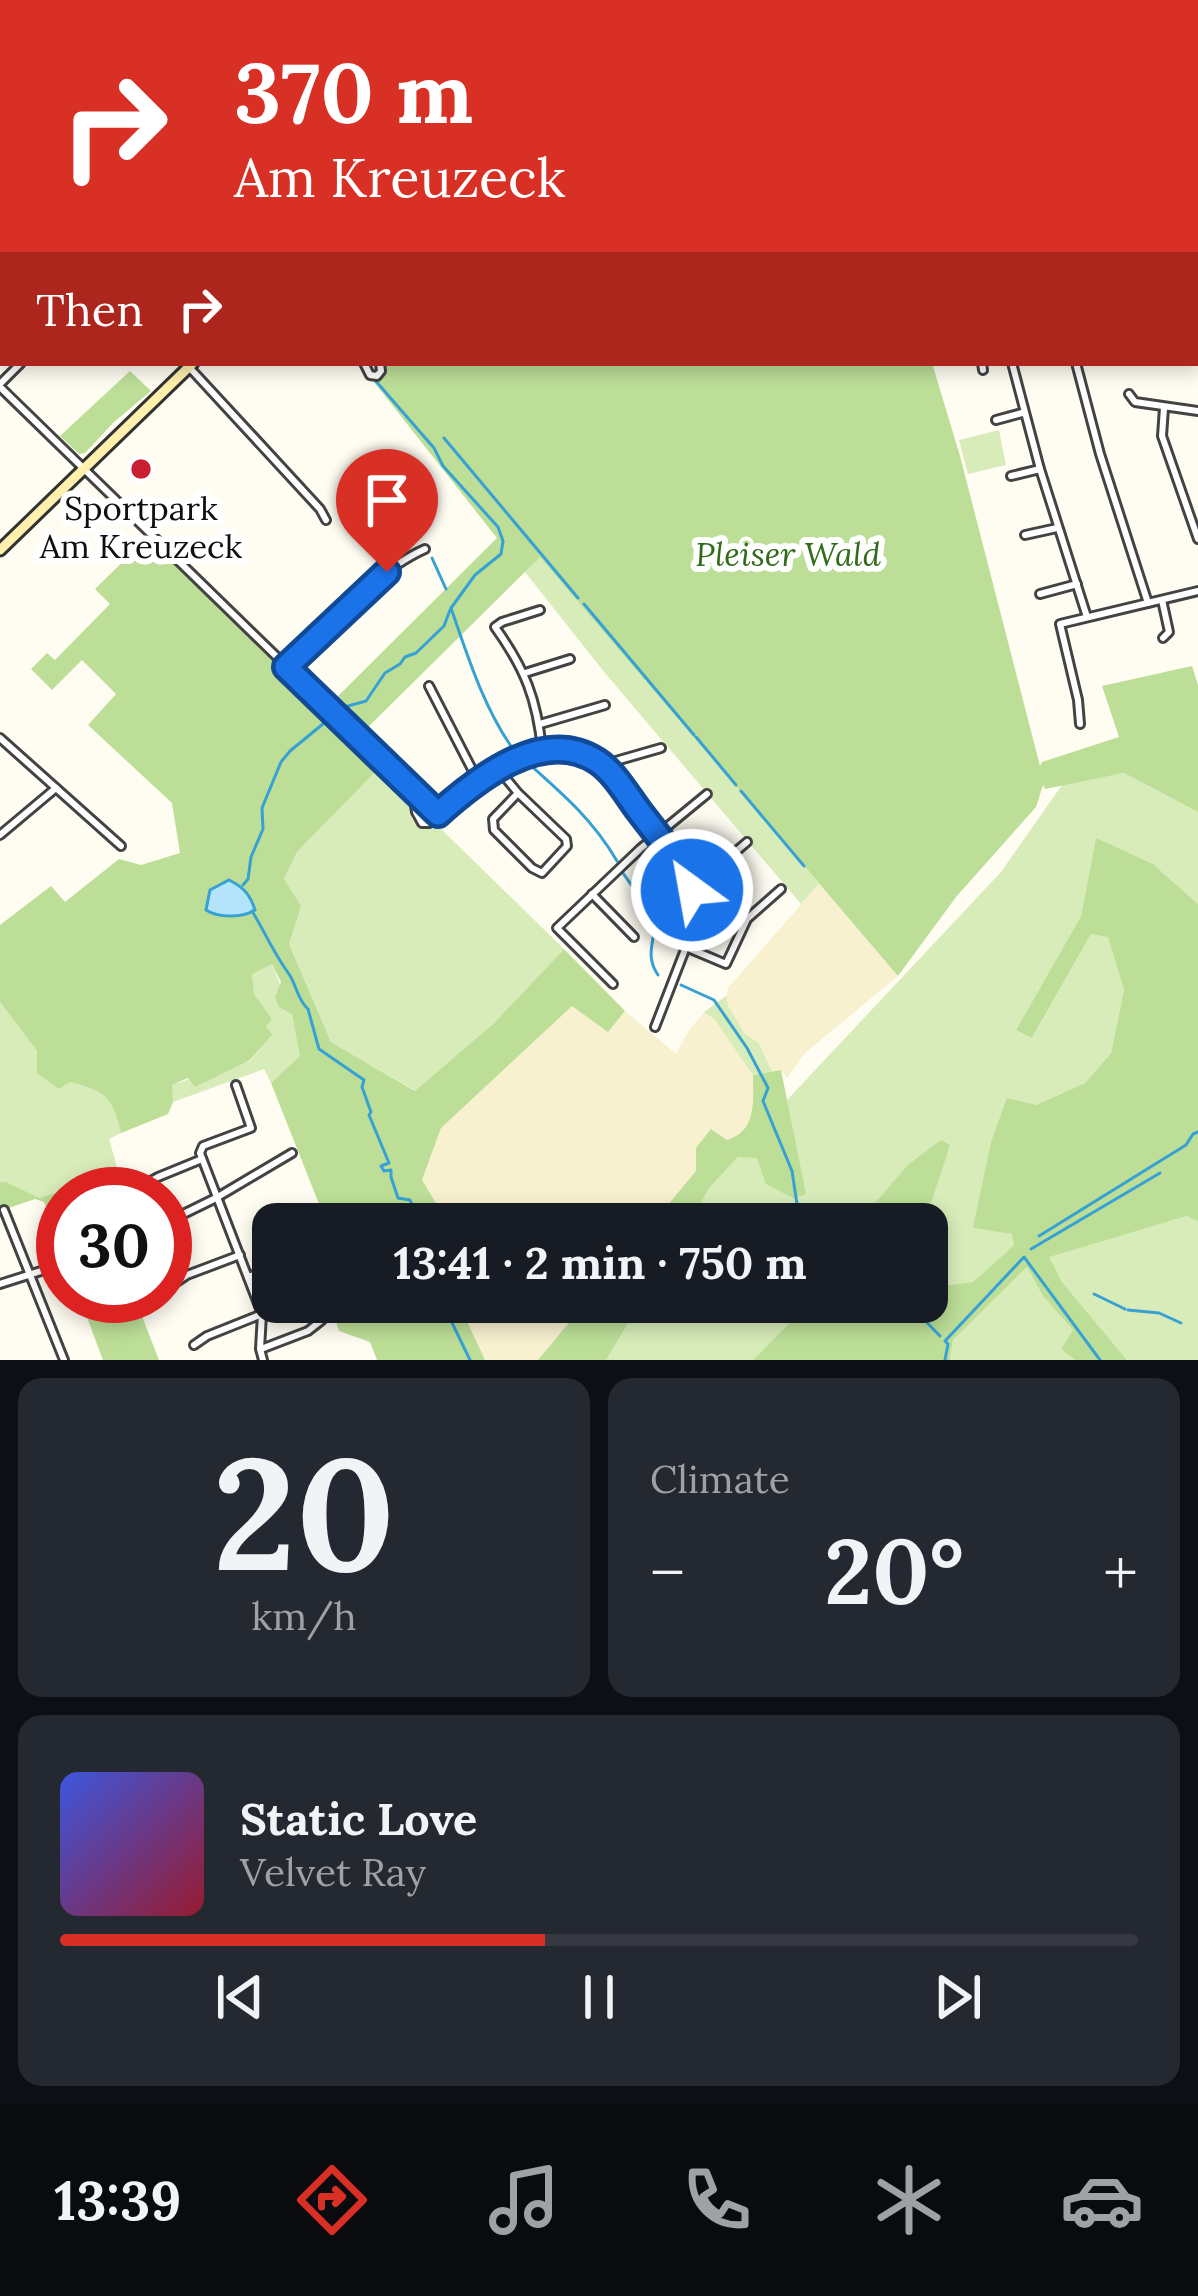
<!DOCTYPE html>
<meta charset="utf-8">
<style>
:root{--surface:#171b24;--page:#242831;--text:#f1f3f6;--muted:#9ea1a6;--line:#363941;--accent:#d93025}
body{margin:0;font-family:Lora,serif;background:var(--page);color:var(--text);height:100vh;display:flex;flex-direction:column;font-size:45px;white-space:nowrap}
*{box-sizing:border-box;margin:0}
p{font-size:39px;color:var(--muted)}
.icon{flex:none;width:66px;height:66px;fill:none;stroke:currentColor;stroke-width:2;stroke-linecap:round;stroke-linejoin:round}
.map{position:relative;height:1360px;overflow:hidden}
.side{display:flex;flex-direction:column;gap:18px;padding:18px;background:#0d0f14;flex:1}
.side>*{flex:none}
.top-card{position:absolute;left:0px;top:0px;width:1200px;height:366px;box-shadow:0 6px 18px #0003;background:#d93025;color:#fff;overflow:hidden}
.speed{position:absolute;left:36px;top:1167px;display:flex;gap:24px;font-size:60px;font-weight:700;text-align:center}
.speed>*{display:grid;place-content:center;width:156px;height:156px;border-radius:50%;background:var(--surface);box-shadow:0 6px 18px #0003;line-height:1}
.speed .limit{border:18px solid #d22;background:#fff;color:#111}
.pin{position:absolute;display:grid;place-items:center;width:102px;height:102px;color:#fff;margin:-123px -51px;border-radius:50% 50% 50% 0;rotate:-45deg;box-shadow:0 0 12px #0007}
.pin .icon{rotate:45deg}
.me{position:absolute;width:132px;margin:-66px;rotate:328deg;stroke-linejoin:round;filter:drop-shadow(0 0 9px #0008)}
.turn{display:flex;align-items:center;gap:42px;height:252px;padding:0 36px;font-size:54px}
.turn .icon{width:156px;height:156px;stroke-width:2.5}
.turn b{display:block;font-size:84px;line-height:102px}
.then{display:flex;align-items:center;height:114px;padding:0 36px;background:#0003;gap:24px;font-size:45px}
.big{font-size:90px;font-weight:700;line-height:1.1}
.side .widget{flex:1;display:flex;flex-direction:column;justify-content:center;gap:18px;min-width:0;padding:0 42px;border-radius:24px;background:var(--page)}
.side .dial{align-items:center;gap:0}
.dial b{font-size:156px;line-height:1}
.song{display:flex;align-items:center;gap:36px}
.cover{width:144px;height:144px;border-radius:18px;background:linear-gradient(135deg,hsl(230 70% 55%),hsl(350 70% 35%))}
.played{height:12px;border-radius:6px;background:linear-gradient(90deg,var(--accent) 45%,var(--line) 45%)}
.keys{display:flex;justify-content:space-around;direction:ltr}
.heat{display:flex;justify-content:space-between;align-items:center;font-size:66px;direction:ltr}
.side .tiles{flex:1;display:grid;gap:18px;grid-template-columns:1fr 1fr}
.widget:last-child{grid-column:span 2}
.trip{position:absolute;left:252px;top:1203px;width:696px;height:120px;border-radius:24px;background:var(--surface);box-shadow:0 6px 18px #0003;font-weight:700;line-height:120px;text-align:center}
.menu{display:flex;height:192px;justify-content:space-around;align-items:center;background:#090b0e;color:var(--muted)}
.menu .icon{width:84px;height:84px}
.menu .current{color:var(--accent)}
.menu b{font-size:54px;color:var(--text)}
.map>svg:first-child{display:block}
.farmland{fill:#f7f1d0}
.green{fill:#d7ecb9}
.forest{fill:#bcde97}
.water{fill:#b4e4f9;stroke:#37a1d4;stroke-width:3}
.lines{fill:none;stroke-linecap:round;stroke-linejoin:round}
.stream{stroke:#37a1d4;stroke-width:3}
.street-casing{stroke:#434343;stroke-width:12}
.secondary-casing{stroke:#323232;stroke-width:15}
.street{stroke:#fff;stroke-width:6}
.secondary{stroke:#fff0ad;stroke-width:9}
.route-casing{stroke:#114b97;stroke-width:30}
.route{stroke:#1a73e8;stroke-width:21}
.poi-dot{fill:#c81f33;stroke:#fff;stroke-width:4.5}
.labels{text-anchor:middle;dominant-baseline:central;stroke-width:12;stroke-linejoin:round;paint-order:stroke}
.poi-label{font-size:33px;fill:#101010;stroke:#fff}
.park-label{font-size:33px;font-style:italic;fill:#326c1b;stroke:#fff}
</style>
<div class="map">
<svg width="1198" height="1360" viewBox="0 0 1198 1360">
<rect width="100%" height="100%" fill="#fffcf2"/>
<g class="farmland">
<path d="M819,884L898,976L805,1053L787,1078L781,1070L772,1072L759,1043L745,1034L727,1006L726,996L728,988Z"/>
<path d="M572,1005L608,1032L625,1011L676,1054L690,1029L704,1012L714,1019L753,1075V1116L739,1137L727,1140L712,1129L697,1171L652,1224H449L422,1180L441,1128Z"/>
<path d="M458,1302H586L538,1360H485Z"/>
</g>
<g class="green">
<path d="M999,430L1006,465L968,474L959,440Z"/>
<path d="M392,511L413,534L415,545L393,561L367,535Z"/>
<path d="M540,556L819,884L801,904L605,673L525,572Z"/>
<path d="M382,765L410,791L412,819L425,828L437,825L564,949L493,1024L416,1091L331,1042L289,944L300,906L284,879L297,852Z"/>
<path d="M1124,773L1198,812V904L1153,864L1096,839L1081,916L1016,1030L1033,1037L1091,934L1108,936L1124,990L1111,1053L1085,1083L1036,1105L974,1228L1013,1234L1014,1245L973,1282L931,1287L927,1283V1224H924L949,1145L857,1224H814L805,1216L803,1224H688L710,1187L738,1157H757L805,1194L787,1100L1001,872L1062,785Z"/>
<path d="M272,964L292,1014L301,1056L271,1083L264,1069L173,1102L171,1085L250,1061L271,1036L265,1025L272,1019L253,994L252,973Z"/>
<path d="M726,996L728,1006L745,1034L759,1043L772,1072L753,1075L714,1019L704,1012Z"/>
<path d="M0,1002L37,1051L70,1082L98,1089L115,1106L121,1133L109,1139L119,1174L39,1199L6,1182H0Z"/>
<path d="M1188,1216L1198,1221V1360H1127L1062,1282L1048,1256Z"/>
<path d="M1027,1267L1043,1296L1073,1330L1061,1349L1075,1360H950L953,1340Z"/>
<path d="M641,1302H810L753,1360H606Z"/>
</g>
<g class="forest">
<path d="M390,363H932L960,456L1040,766L1042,762L1119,737L1102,686L1192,666L1198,685V812L1124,773L1045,789L1043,785L1036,807L956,897L898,976L540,557L357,738L382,765L297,852L284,879L301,906L289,944L331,1042L415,1091L493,1024L564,949L625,1011L608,1032L572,1006L441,1128L422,1180L449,1224H327L271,1083L300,1056L292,1014L279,1007L275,997L281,982L272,964L252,974L254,994L272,1019L266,1026L272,1035L250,1060L195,1087L188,1078L172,1085L173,1102L168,1114L121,1133C113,1097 106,1091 70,1082L59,1089L37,1073V1051L0,1002V925L51,886L65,902L119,859L141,865L180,853L172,803L88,725L116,694L82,660L52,690L31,669L47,653L55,660L110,604L95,589L149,536L323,711L497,538L374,382L382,366Z"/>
<path d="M130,371L151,391L114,422L85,453L79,454L60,436Z"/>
<path d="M1096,838L1153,864L1198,904V1221L1187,1216L1049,1257L1062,1282L1127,1360H1075L1061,1349L1073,1330L1043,1296L1027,1267L953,1340L950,1360H753L810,1302H927V1283L932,1287L973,1282L1014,1245L1012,1234L973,1228L991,1142L1007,1098L1036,1105L1085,1083L1111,1053L1124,990L1108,937L1091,934L1032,1038L1016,1030L1081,916Z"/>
<path d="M781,1070L806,1194L793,1198L766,1184L757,1158L738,1157L710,1187L688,1224H652L696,1171V1148L711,1129L727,1140C757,1131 753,1102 753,1075Z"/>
<path d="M941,1140L950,1145L924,1224H857L908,1165Z"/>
<path d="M119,1174L128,1194H63V1253L44,1202L35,1199L0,1211V1182H6L39,1198Z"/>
<path d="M79,1296H134L159,1360H103Z"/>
<path d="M349,1302H458L485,1360H377L370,1342L339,1331L334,1315Z"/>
<path d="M586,1302H641L606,1360H538Z"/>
</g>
<path class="water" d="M229,880C243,887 250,894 255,910C243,918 218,918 206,910L210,890Z"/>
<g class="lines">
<g class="stream">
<path d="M374,379L434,448L443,466L498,527L503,541L501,554L475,575L451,608C468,657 485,712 516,753"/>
<path d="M444,438L578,598"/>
<path d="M432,558L446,589"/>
<path d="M584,604L694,735"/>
<path d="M341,708L366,701L385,673L400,664L405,657L416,653L444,626L450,610"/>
<path d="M696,737L736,785"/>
<path d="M528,763C563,794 593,820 617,861"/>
<path d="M741,791L804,866"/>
<path d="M623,873C632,887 646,901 651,916C660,938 642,951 658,975"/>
<path d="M243,885L248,879L251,857L263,829L262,808L281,762L290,751L329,719"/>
<path d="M252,911C265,932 274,954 289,974C297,986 297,999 308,1009L319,1049L364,1080L362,1087L371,1112L369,1115L389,1163L381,1166L384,1171L391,1170V1177L398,1198L410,1200L420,1224"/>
<path d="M681,985L714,1000L747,1048L768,1088L763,1101L792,1171L800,1224"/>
<path d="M1039,1236L1186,1145L1193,1134L1198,1132"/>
<path d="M1031,1249L1160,1173"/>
<path d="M1094,1294L1125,1309"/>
<path d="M442,1302L470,1360"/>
<path d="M907,1302L940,1336"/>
<path d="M1128,1310L1159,1313L1181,1323"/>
<path d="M945,1360L948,1344L945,1341L1024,1257L1100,1360"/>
</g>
<g class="street-casing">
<g id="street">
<path d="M774,0L776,3"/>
<path d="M1004,0L1005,3"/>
<path d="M1162,0L1164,3"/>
<path d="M44,3L64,0"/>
<path d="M352,3L353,0"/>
<path d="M565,3L568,0"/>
<path d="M929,3L932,0"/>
<path d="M1129,3L1134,0"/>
<path d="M0,10L3,9"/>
<path d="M1197,64L1198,65"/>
<path d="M0,76H3"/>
<path d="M1197,147H1198"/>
<path d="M1,150L3,165"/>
<path d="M1197,224H1198"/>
<path d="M1197,260L1198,262"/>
<path d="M1197,350H1198"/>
<path d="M364,363L370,375L377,376L381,371L380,363"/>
<path d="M982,363L983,370"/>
<path d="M1012,363L1040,469L1087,617"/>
<path d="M1076,363L1100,454L1148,603"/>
<path d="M189,367L320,509L326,520"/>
<path d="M0,384L21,363"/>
<path d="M0,387L438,814"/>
<path d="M1129,394L1135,402L1198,411"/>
<path d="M1164,408L1162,436L1198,539"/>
<path d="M996,420L1022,413"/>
<path d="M1011,476L1040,469"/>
<path d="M1025,535L1057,528"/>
<path d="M1040,594L1077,584"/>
<path d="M1162,600L1169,632L1163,638"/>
<path d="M540,610L502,622L495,627C525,669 537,699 542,750"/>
<path d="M286,667C327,628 373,572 425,549"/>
<path d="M525,673L570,659"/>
<path d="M429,686L478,781"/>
<path d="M540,724L605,705"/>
<path d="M1080,724L1078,700L1060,624L1198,591"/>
<path d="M0,738L121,846"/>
<path d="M602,765L661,748"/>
<path d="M499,770L518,793L566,839L567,846L542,873L532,868L494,830L493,819L518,793"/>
<path d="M418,796L414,800L416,812L422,823H429C468,787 544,721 600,763C621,779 636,808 652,828C678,862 698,885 693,929L655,1027"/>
<path d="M0,835L56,788"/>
<path d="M692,889L747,842"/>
<path d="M592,894L634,937"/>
<path d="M688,948L726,964L747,919L781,889"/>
<path d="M613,984L557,928L640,849L707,794"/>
<path d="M236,1085L251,1128L203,1146L200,1153L262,1314L260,1349L263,1360"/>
<path d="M140,1187L158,1177L202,1159"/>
<path d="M4,1210L64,1360"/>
<path d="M165,1223L216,1198L292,1153"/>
<path d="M248,1277L273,1268"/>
<path d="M0,1284L63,1264"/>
<path d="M172,1285L187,1275L240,1255"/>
<path d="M194,1345L207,1336L262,1314"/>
<path d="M261,1349L308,1331L322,1320"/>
</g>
</g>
<g class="secondary-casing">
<g id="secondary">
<path d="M385,3L405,0"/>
<path d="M0,61L3,60"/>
<path d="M0,550L193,363"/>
</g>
</g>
<use href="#street" class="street"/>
<use href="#secondary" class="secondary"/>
</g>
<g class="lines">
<g class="route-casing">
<path id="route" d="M387,572L286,667L438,814C477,779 543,726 597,761C614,772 627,795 639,811C658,836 680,861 692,890"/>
</g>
<use href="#route" class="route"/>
</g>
<circle class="poi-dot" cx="141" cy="469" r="12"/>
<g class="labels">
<g class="poi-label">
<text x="141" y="508">Sportpark<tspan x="141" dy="38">Am Kreuzeck</tspan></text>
</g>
<g class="park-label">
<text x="788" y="554">Pleiser Wald</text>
</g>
</g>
</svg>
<div class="speed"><div class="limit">30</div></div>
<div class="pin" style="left:387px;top:572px;background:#d93025"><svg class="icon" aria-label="arrive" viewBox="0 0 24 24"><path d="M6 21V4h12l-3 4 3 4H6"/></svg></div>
<svg class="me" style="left:692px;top:890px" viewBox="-20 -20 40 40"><circle r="17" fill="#1a73e8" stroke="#fff" stroke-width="3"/><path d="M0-11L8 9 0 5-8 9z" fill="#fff"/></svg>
<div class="trip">13:41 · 2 min · 750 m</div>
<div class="top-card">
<div class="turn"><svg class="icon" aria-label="right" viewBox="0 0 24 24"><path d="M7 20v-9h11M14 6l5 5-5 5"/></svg><div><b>370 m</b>Am Kreuzeck</div></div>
<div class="then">Then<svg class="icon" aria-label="right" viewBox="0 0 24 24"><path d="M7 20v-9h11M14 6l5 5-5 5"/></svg></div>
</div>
</div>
<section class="side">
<div class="tiles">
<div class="widget dial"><b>20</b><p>km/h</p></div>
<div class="widget"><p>Climate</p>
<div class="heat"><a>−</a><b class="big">20°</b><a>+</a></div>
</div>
<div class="widget">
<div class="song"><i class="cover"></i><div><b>Static Love</b><p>Velvet Ray</p></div></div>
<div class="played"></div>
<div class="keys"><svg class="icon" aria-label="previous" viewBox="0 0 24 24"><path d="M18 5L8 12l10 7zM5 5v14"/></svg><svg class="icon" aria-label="pause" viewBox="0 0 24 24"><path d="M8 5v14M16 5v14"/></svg><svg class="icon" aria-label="next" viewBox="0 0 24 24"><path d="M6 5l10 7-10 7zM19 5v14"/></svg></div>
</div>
</div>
</section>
<nav class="menu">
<b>13:39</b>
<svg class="icon current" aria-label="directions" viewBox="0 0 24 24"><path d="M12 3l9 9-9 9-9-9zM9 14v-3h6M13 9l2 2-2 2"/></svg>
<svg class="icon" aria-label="music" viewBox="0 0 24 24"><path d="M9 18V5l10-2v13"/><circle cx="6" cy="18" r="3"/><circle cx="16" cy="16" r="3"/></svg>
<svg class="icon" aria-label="phone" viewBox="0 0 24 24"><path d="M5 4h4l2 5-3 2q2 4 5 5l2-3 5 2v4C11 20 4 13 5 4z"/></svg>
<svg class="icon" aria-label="climate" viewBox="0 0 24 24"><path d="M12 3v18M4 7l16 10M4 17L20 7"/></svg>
<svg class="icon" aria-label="car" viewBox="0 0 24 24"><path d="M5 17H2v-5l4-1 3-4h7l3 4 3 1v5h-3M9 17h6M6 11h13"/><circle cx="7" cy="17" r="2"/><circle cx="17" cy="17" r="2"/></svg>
</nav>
